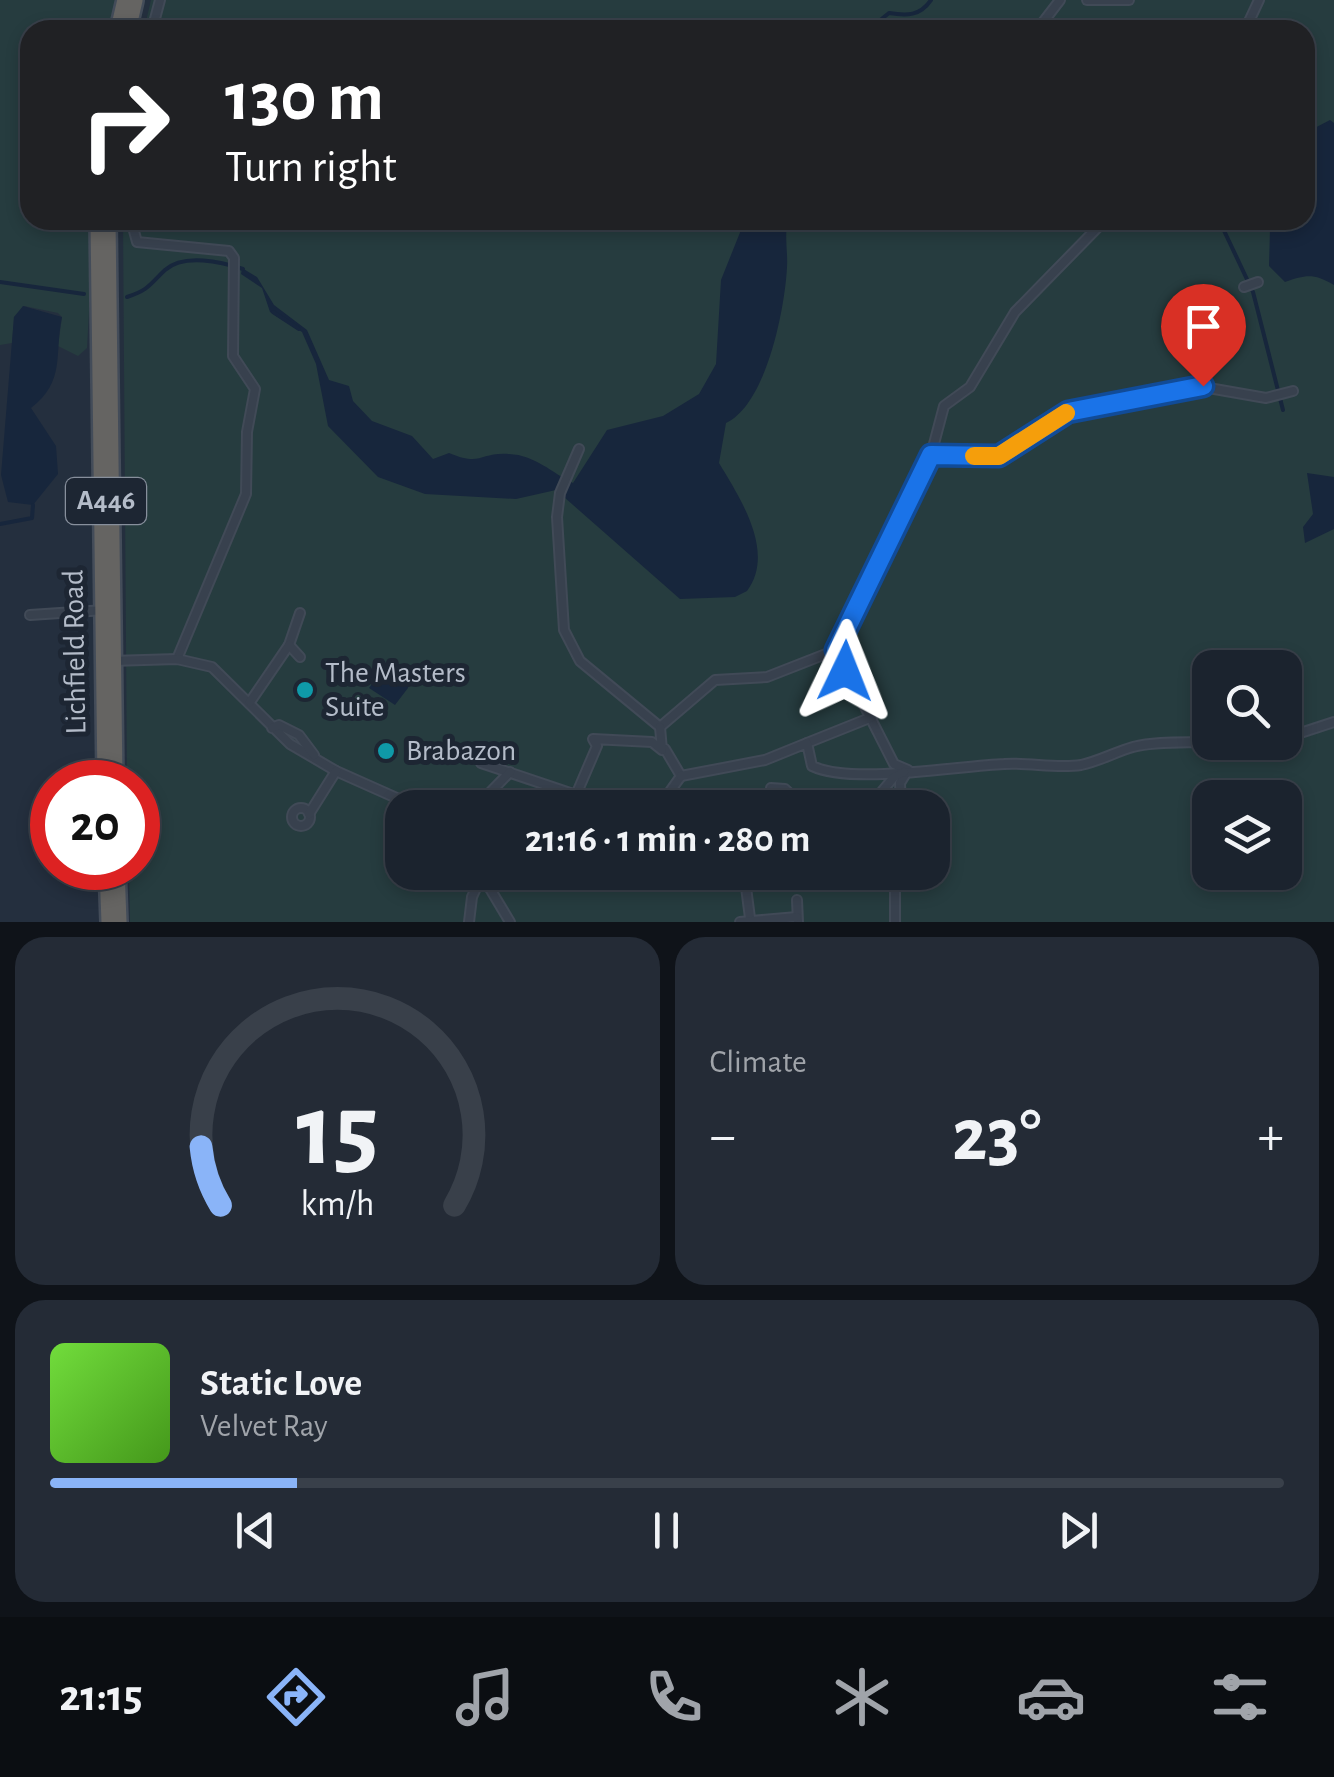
<!DOCTYPE html>
<meta charset="utf-8">
<style>
:root{--surface:#1b232e;--page:#242b36;--text:#f1f3f6;--muted:#a0a4aa;--line:#39404a;--accent:#8ab4f8}
body{margin:0;font-family:"Alegreya Sans",sans-serif;background:var(--page);color:var(--text);height:100vh;display:flex;flex-direction:column;font-size:38px;white-space:nowrap}
*{box-sizing:border-box;margin:0}
p{font-size:32px;color:var(--muted)}
.icon{flex:none;width:55px;height:55px;fill:none;stroke:currentColor;stroke-width:2;stroke-linecap:round;stroke-linejoin:round}
.map{position:relative;height:922px;overflow:hidden}
.drawer{display:flex;flex-direction:column;gap:15px;padding:15px;background:#0f1319;flex:1}
.drawer>*{flex:none}
.top-card{position:absolute;left:20px;top:20px;width:1295px;height:210px;border-radius:30px;box-shadow:0 5px 15px #0003,0 0 0 2px var(--line);background:#202124;color:#fff;overflow:hidden}
.buttons{position:absolute;left:1192px;top:650px;display:grid;gap:20px}
.buttons a{display:grid;place-items:center;width:110px;height:110px;border-radius:20px;background:var(--surface);box-shadow:0 5px 15px #0003,0 0 0 2px var(--line);font-size:50px}
.speed{position:absolute;left:30px;top:760px;display:flex;gap:20px;font-size:50px;font-weight:700;text-align:center}
.speed>*{display:grid;place-content:center;width:130px;height:130px;border-radius:50%;background:var(--surface);box-shadow:0 5px 15px #0003,0 0 0 2px var(--line);line-height:1}
.speed .limit{border:15px solid #d22;background:#fff;color:#111}
.pin{position:absolute;display:grid;place-items:center;width:85px;height:85px;color:#fff;margin:-102px -42px;border-radius:50% 50% 50% 0;rotate:-45deg;box-shadow:0 0 10px #0007}
.pin .icon{rotate:45deg}
.me{position:absolute;width:110px;margin:-55px;rotate:2deg;stroke-linejoin:round;filter:drop-shadow(0 0 8px #0008)}
.turn{display:flex;align-items:center;gap:35px;height:210px;padding:0 40px;font-size:45px}
.turn .icon{width:130px;height:130px;stroke-width:2.5}
.turn b{display:block;font-size:70px;line-height:85px}
.big{font-size:75px;font-weight:700;line-height:1.1}
.drawer .tile{flex:1;display:flex;flex-direction:column;justify-content:center;gap:15px;min-width:0;padding:0 35px;border-radius:30px;background:var(--page)}
.drawer .dial{align-items:center;gap:0}
.dial svg{height:260px;overflow:visible;fill:none;stroke:var(--line);stroke-width:7;stroke-linecap:round;text-anchor:middle}
.dial text{fill:var(--text);stroke:none}
.song{display:flex;align-items:center;gap:30px}
.cover{width:120px;height:120px;border-radius:15px;background:linear-gradient(135deg,hsl(100 70% 55%),hsl(100 70% 35%))}
.played{height:10px;border-radius:5px;background:linear-gradient(90deg,var(--accent) 20%,var(--line) 20%)}
.keys{display:flex;justify-content:space-around;direction:ltr}
.heat{display:flex;justify-content:space-between;align-items:center;font-size:55px;direction:ltr}
.drawer .tiles{flex:1;display:grid;gap:15px;grid-template-columns:1fr 1fr}
.tile:last-child{grid-column:span 2}
.trip{position:absolute;left:385px;top:790px;width:565px;height:100px;border-radius:30px;background:var(--surface);box-shadow:0 5px 15px #0003,0 0 0 2px var(--line);font-weight:700;line-height:100px;text-align:center}
.tab-bar{display:flex;height:160px;justify-content:space-around;align-items:center;background:#0b0e12;color:var(--muted)}
.tab-bar .icon{width:70px;height:70px}
.tab-bar .on{color:var(--accent)}
.tab-bar b{font-size:45px;color:var(--text)}
.map>svg:first-child{display:block}
.green{fill:#263c3f;fill-rule:evenodd}
.water{fill:#17263c}
.lines{fill:none;stroke-linecap:round;stroke-linejoin:round}
.stream{stroke:#17263c;stroke-width:4}
.service-casing{stroke:#414a57;stroke-width:12}
.trunk-casing{stroke:#434c59;stroke-width:30}
.service{stroke:#38414e;stroke-width:8}
.trunk{stroke:#656462;stroke-width:25}
.route-casing{stroke:#114b97;stroke-width:25}
.route{stroke:#1a73e8;stroke-width:18}
.slow{stroke:#f59e0b;stroke-width:18}
.culture-dot{fill:#0f9aa8;stroke:#1d2633;stroke-width:4}
.labels{text-anchor:middle;dominant-baseline:central;stroke-width:10;stroke-linejoin:round;paint-order:stroke}
.shield{fill:#1d2633;stroke:#878f9c;stroke-width:2.5}
.shield-label{font-size:28px;font-weight:bold;fill:#b4bcc9}
.street-label{font-size:30px;fill:#b4bcc9;stroke:#1d2633}
.poi-label{font-size:30px;fill:#b4bcc9;stroke:#1d2633;text-anchor:start}
</style>
<div class="map">
<svg width="1334" height="922" viewBox="0 0 1334 922">
<rect width="100%" height="100%" fill="#242f3e"/>
<g class="green">
<path d="M0,0H117L112,30H30V220H94L87,348L78,356L58,346L62,317L58,313L24,306L14,317L12,343L0,345Z"/>
<path d="M151,0H1334V922H130L129,868H138V782H127L123,220H1305V30H144ZM1210,668H1285V742H1210ZM1210,798H1285V872H1210ZM402,808H932V872H402Z"/>
</g>
<g class="water">
<path d="M1330,120L1334,123V285C1313,273 1306,275 1285,282L1269,266L1270,229L1266,220H1305V133Z"/>
<path d="M745,220H788C784,236 788,251 787,267C785,309 766,405 726,423L719,463C740,498 776,552 747,591L735,597L680,599L556,490L516,499L425,494L378,477L328,426L316,364L302,332L270,312L262,288L241,274L242,268L257,277L274,305L307,330L329,380L349,386L353,401L372,421L412,436L433,459L449,453C482,467 479,452 509,454C535,455 552,473 573,483L607,430L663,416L699,394L716,364L721,280Z"/>
<path d="M23,306L62,317C54,355 66,381 31,408L56,446L58,474L33,505L8,502L1,475L14,317Z"/>
<path d="M1307,473L1334,477V529L1305,543L1303,527L1313,514Z"/>
<path d="M395,667L410,677L408,688L395,705L369,688L381,672Z"/>
</g>
<g class="lines">
<g class="stream">
<path d="M868,30L889,13C907,16 920,16 931,0"/>
<path d="M1219,220L1253,292L1283,410"/>
<path d="M0,282L84,294"/>
<path d="M127,297C150,289 149,285 165,270C184,253 222,262 243,269"/>
<path d="M273,312L299,329"/>
<path d="M0,524L32,518L33,505"/>
</g>
<g class="service-casing">
<g id="service">
<path d="M1087,0H1129"/>
<path d="M152,30L160,0"/>
<path d="M1037,30L1060,0"/>
<path d="M1245,30L1259,0"/>
<path d="M131,220L137,242L229,251L234,258L233,356L255,389L247,432L246,494L177,659"/>
<path d="M1244,287L1258,282"/>
<path d="M579,449L560,493L557,517L564,630L580,661L660,727L715,680L767,677L836,650L894,764L908,770L900,783L901,808"/>
<path d="M931,455L999,456L1068,412L1203,387L1266,398L1293,391"/>
<path d="M30,615L105,610"/>
<path d="M289,645L300,613"/>
<path d="M836,650L931,455L944,406L970,387L1015,312L1105,220"/>
<path d="M111,661L177,659L212,667L290,744L336,771L419,808"/>
<path d="M250,702L289,645L300,657"/>
<path d="M272,728L279,725L299,735L314,755"/>
<path d="M1285,738L1334,722"/>
<path d="M807,743L872,717"/>
<path d="M665,749L681,776L666,797L667,808"/>
<path d="M481,763L576,795L597,746L593,739L652,742L662,750L660,727"/>
<path d="M681,776L765,760L807,743L812,766C852,785 957,766 1004,764C1030,762 1055,769 1081,765C1100,761 1115,752 1133,747C1157,741 1185,743 1210,742"/>
<path d="M771,788L785,789L805,808"/>
<circle cx="301" cy="817" r="9"/>
<path d="M475,808L510,772"/>
<path d="M853,808H864"/>
<path d="M868,808L894,777L904,772"/>
<path d="M309,814L336,771"/>
<path d="M480,872L510,922"/>
<path d="M744,872L750,918"/>
<path d="M895,872V922"/>
<path d="M797,900L798,922"/>
<path d="M469,922L472,897L482,875"/>
<path d="M740,922L797,917"/>
</g>
</g>
<g class="trunk-casing">
<g id="trunk">
<path d="M123,30L130,0"/>
<path d="M103,220L110,782"/>
<path d="M112,868L114,922"/>
</g>
</g>
<use href="#service" class="service"/>
<use href="#trunk" class="trunk"/>
</g>
<g class="lines">
<g class="route-casing">
<path id="route" d="M845,671L836,650L931,455L999,456L1068,412L1203,386"/>
</g>
<use href="#route" class="route"/>
<path class="slow" d="M974,456H999L1066,413"/>
</g>
<g class="culture-dot">
<circle cx="305" cy="690" r="10"/>
<circle cx="386" cy="751" r="10"/>
</g>
<g class="labels">
<rect class="shield" x="66" y="478" width="80" height="46" rx="8"/>
<g class="shield-label">
<text x="106" y="501">A446</text>
</g>
<g class="street-label">
<text transform="translate(75 652) rotate(-91)">Lichfield Road</text>
</g>
<g class="poi-label">
<text x="325" y="673">The Masters<tspan x="325" dy="34">Suite</tspan></text>
<text x="406" y="751">Brabazon</text>
</g>
</g>
</svg>
<div class="buttons">
<a><svg class="icon" aria-label="search" viewBox="0 0 24 24"><circle cx="10" cy="10" r="6"/><path d="M15 15l6 6"/></svg></a>
<a><svg class="icon" aria-label="layers" viewBox="0 0 24 24"><path d="M12 4l9 5-9 5-9-5zM3 14l9 5 9-5"/></svg></a>
</div>
<div class="speed"><div class="limit">20</div></div>
<div class="pin" style="left:1203px;top:386px;background:#d93025"><svg class="icon" aria-label="arrive" viewBox="0 0 24 24"><path d="M6 21V4h12l-3 4 3 4H6"/></svg></div>
<svg class="me" style="left:845px;top:671px" viewBox="-20 -20 40 40"><path d="M0-17L14 15 0 8-14 15z" fill="#1a73e8" stroke="#fff" stroke-width="4"/></svg>
<div class="trip">21:16 · 1 min · 280 m</div>
<div class="top-card">
<div class="turn"><svg class="icon" aria-label="right" viewBox="0 0 24 24"><path d="M7 20v-9h11M14 6l5 5-5 5"/></svg><div><b>130 m</b>Turn right</div></div>
</div>
</div>
<section class="drawer">
<div class="tiles">
<div class="tile dial"><svg viewBox="0 0 100 80">
<path d="M14 69A42 42 0 1 1 86 69"/>
<path d="M14 69A42 42 0 0 1 8 51" stroke="#8ab4f8"/>
<text x="50" y="56" font-size="32" font-weight="700">15</text>
<text x="50" y="72" font-size="11">km/h</text>
</svg></div>
<div class="tile"><p>Climate</p>
<div class="heat"><a>−</a><b class="big">23°</b><a>+</a></div>
</div>
<div class="tile">
<div class="song"><i class="cover"></i><div><b>Static Love</b><p>Velvet Ray</p></div></div>
<div class="played"></div>
<div class="keys"><svg class="icon" aria-label="previous" viewBox="0 0 24 24"><path d="M18 5L8 12l10 7zM5 5v14"/></svg><svg class="icon" aria-label="pause" viewBox="0 0 24 24"><path d="M8 5v14M16 5v14"/></svg><svg class="icon" aria-label="next" viewBox="0 0 24 24"><path d="M6 5l10 7-10 7zM19 5v14"/></svg></div>
</div>
</div>
</section>
<nav class="tab-bar">
<b>21:15</b>
<svg class="icon on" aria-label="directions" viewBox="0 0 24 24"><path d="M12 3l9 9-9 9-9-9zM9 14v-3h6M13 9l2 2-2 2"/></svg>
<svg class="icon" aria-label="music" viewBox="0 0 24 24"><path d="M9 18V5l10-2v13"/><circle cx="6" cy="18" r="3"/><circle cx="16" cy="16" r="3"/></svg>
<svg class="icon" aria-label="phone" viewBox="0 0 24 24"><path d="M5 4h4l2 5-3 2q2 4 5 5l2-3 5 2v4C11 20 4 13 5 4z"/></svg>
<svg class="icon" aria-label="climate" viewBox="0 0 24 24"><path d="M12 3v18M4 7l16 10M4 17L20 7"/></svg>
<svg class="icon" aria-label="car" viewBox="0 0 24 24"><path d="M5 17H2v-5l4-1 3-4h7l3 4 3 1v5h-3M9 17h6M6 11h13"/><circle cx="7" cy="17" r="2"/><circle cx="17" cy="17" r="2"/></svg>
<svg class="icon" aria-label="filters" viewBox="0 0 24 24"><path d="M4 7h16M4 17h16"/><circle cx="9" cy="7" r="2"/><circle cx="15" cy="17" r="2"/></svg>
</nav>
